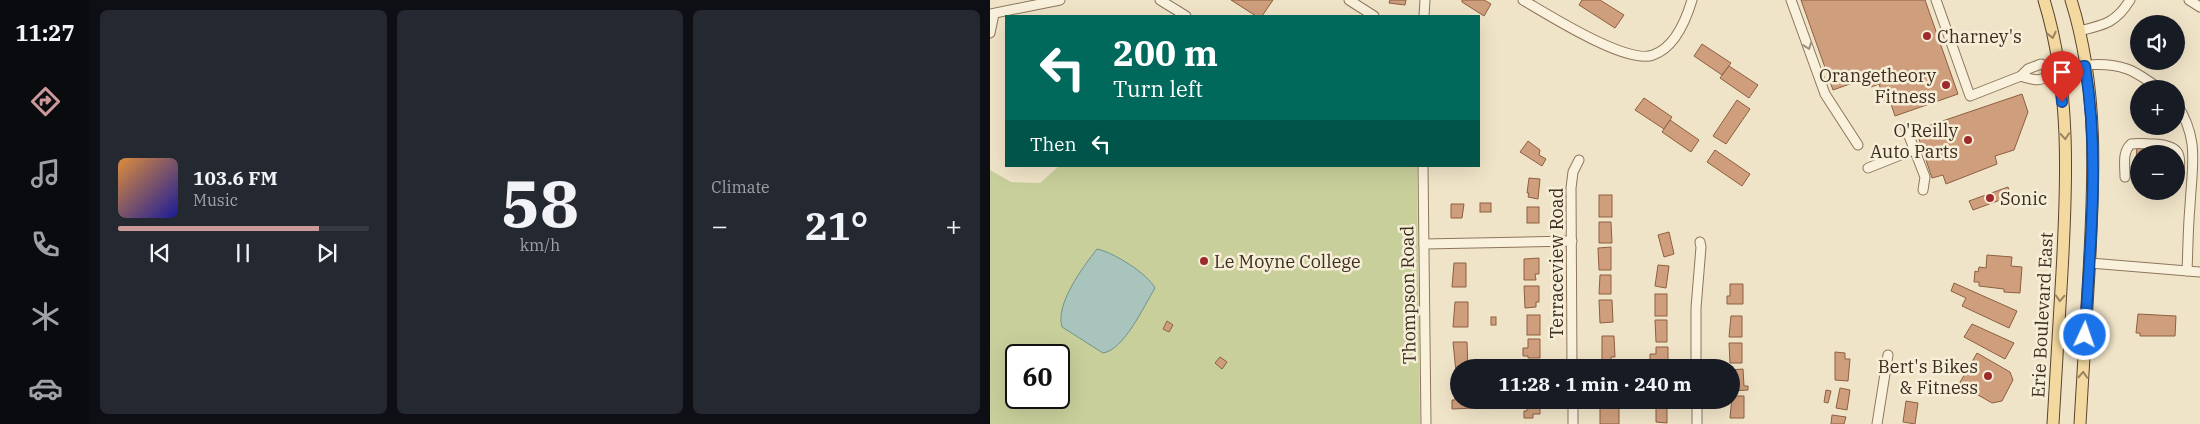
<!DOCTYPE html>
<meta charset="utf-8">
<style>
:root{--surface:#171b24;--page:#242831;--text:#f1f3f6;--muted:#9ea1a6;--line:#363941;--accent:#cc999b}
body{margin:0;font-family:"IBM Plex Serif",serif;background:var(--page);color:var(--text);height:100vh;display:flex;flex-direction:column;font-size:19px;white-space:nowrap}
*{box-sizing:border-box;margin:0}
p{font-size:16px;color:var(--muted)}
.icon{flex:none;width:28px;height:28px;fill:none;stroke:currentColor;stroke-width:2;stroke-linecap:round;stroke-linejoin:round}
.map{position:relative;flex:1;overflow:hidden}
.panel{display:flex;flex-direction:column;gap:10px;padding:10px;background:#0d0f14;width:900px}
.panel>*{flex:none}
.hud{position:absolute;left:15px;top:15px;width:475px;height:152px;border-radius:0px;box-shadow:0 5px 20px #0002;background:#00695c;color:#fff;overflow:hidden}
.controls{position:absolute;left:1140px;top:15px;display:grid;gap:10px}
.controls a{display:grid;place-items:center;width:55px;height:55px;border-radius:50%;background:var(--surface);box-shadow:0 5px 20px #0002;font-size:25px}
.speed{position:absolute;left:15px;top:344px;display:flex;gap:10px;font-size:25px;font-weight:700;text-align:center}
.speed>*{display:grid;place-content:center;width:65px;height:65px;border-radius:50%;background:var(--surface);box-shadow:0 5px 20px #0002;line-height:1}
.speed .limit{border:2px solid #111;border-radius:8px;background:#fff;color:#111}
.pin{position:absolute;display:grid;place-items:center;width:42px;height:42px;color:#fff;margin:-51px -21px;border-radius:50% 50% 50% 0;rotate:-45deg;box-shadow:0 0 5px #0007}
.pin .icon{rotate:45deg}
.me{position:absolute;width:55px;margin:-28px;rotate:3deg;stroke-linejoin:round;filter:drop-shadow(0 0 4px #0008)}
.turn{display:flex;align-items:center;gap:18px;height:105px;padding:0 25px;font-size:22px}
.turn .icon{width:65px;height:65px;stroke-width:2.5}
.turn b{display:block;font-size:35px;line-height:42px}
.then{display:flex;align-items:center;height:48px;padding:0 25px;background:#0003;gap:10px;font-size:19px}
.big{font-size:38px;font-weight:700;line-height:1.1}
.panel .card{flex:1;display:flex;flex-direction:column;justify-content:center;gap:8px;min-width:0;padding:0 18px;border-radius:8px;background:var(--page)}
.panel .dial{align-items:center;gap:0}
.dial b{font-size:65px;line-height:1}
.song{display:flex;align-items:center;gap:15px}
.cover{width:60px;height:60px;border-radius:8px;background:linear-gradient(135deg,hsl(30 70% 55%),hsl(240 70% 35%))}
.played{height:5px;border-radius:2px;background:linear-gradient(90deg,var(--accent) 80%,var(--line) 80%)}
.keys{display:flex;justify-content:space-around;direction:ltr}
.heat{display:flex;justify-content:space-between;align-items:center;font-size:28px;direction:ltr}
.panel .tiles{flex:1;display:grid;gap:10px;grid-template-columns:repeat(3,1fr)}
.trip{position:absolute;left:460px;top:359px;width:290px;height:50px;border-radius:25px;background:var(--surface);box-shadow:0 5px 20px #0002;font-weight:700;line-height:50px;text-align:center}
main{display:flex;flex:1;min-height:0}
.menu{display:flex;flex-direction:column;width:90px;justify-content:space-around;align-items:center;background:#090b0e;color:var(--muted)}
.menu .icon{width:35px;height:35px}
.menu .active{color:var(--accent)}
.menu b{font-size:22px;color:var(--text)}
.map>svg:first-child{display:block}
.green{fill:#c9cf9b;fill-rule:evenodd}
.water{fill:#a9c4bc;stroke:#6f938a}
.building{fill:#cf9f7d;stroke:#8d5f41}
.lines{fill:none;stroke-linecap:round;stroke-linejoin:round}
.minor-casing{stroke:#8d765c;stroke-width:11}
.major-casing{stroke:#5b4430;stroke-width:13}
.minor{stroke:#faf1dc;stroke-width:9}
.major{stroke:#f3d9a0;stroke-width:11}
.oneway{stroke:#988460}
.oneway2{stroke:#9c907e}
.route-casing{stroke:#114b97;stroke-width:12}
.route{stroke:#1a73e8;stroke-width:9}
.poi-dot{fill:#9e2a2b;stroke:#f7eed8;stroke-width:2}
.labels{text-anchor:middle;dominant-baseline:central;stroke-width:5;stroke-linejoin:round;paint-order:stroke}
.poi-label{font-size:18px;fill:#3d2e20;stroke:#f7eed8;text-anchor:start}
.street-label{font-size:18px;fill:#3d2e20;stroke:#f7eed8}
</style>
<main>
<nav class="menu">
<b>11:27</b>
<svg class="icon active" aria-label="directions" viewBox="0 0 24 24"><path d="M12 3l9 9-9 9-9-9zM9 14v-3h6M13 9l2 2-2 2"/></svg>
<svg class="icon" aria-label="music" viewBox="0 0 24 24"><path d="M9 18V5l10-2v13"/><circle cx="6" cy="18" r="3"/><circle cx="16" cy="16" r="3"/></svg>
<svg class="icon" aria-label="phone" viewBox="0 0 24 24"><path d="M5 4h4l2 5-3 2q2 4 5 5l2-3 5 2v4C11 20 4 13 5 4z"/></svg>
<svg class="icon" aria-label="climate" viewBox="0 0 24 24"><path d="M12 3v18M4 7l16 10M4 17L20 7"/></svg>
<svg class="icon" aria-label="car" viewBox="0 0 24 24"><path d="M5 17H2v-5l4-1 3-4h7l3 4 3 1v5h-3M9 17h6M6 11h13"/><circle cx="7" cy="17" r="2"/><circle cx="17" cy="17" r="2"/></svg>
</nav>
<section class="panel">
<div class="tiles">
<div class="card">
<div class="song"><i class="cover"></i><div><b>103.6 FM</b><p>Music</p></div></div>
<div class="played"></div>
<div class="keys"><svg class="icon" aria-label="previous" viewBox="0 0 24 24"><path d="M18 5L8 12l10 7zM5 5v14"/></svg><svg class="icon" aria-label="pause" viewBox="0 0 24 24"><path d="M8 5v14M16 5v14"/></svg><svg class="icon" aria-label="next" viewBox="0 0 24 24"><path d="M6 5l10 7-10 7zM19 5v14"/></svg></div>
</div>
<div class="card dial"><b>58</b><p>km/h</p></div>
<div class="card"><p>Climate</p>
<div class="heat"><a>−</a><b class="big">21°</b><a>+</a></div>
</div>
</div>
</section>
<div class="map">
<svg width="1210" height="424" viewBox="0 0 1210 424">
<rect width="100%" height="100%" fill="#f0e4c8"/>
<path class="green" d="M69,166H427L430,424H0V170L21,182L50,183ZM26,355H69V398H26Z"/>
<path class="water" d="M107,249C123,252 158,274 165,288C154,306 134,350 113,353L72,327C65,304 93,267 107,249Z"/>
<g class="building">
<path d="M241,0H283L272,16H266Z"/>
<path d="M400,0H416L415,5L399,3Z"/>
<path d="M472,0H494L501,4L494,16L472,2Z"/>
<path d="M592,0H610L634,15L625,28L589,5Z"/>
<path d="M811,0H935L968,94L905,116L900,101L895,102L889,84L881,87L878,80L872,83L871,80L843,90Z"/>
<path d="M712,44L741,63L732,75L704,56Z"/>
<path d="M739,66L768,85L759,98L730,78Z"/>
<path d="M1032,94L1038,112L1024,150L1005,156L1007,164L956,184L953,175L942,178L926,130Z"/>
<path d="M654,98L682,117L674,129L645,110Z"/>
<path d="M747,100L760,109L736,144L723,136Z"/>
<path d="M680,120L709,140L701,152L672,132Z"/>
<path d="M538,141L550,150L549,155L556,159L552,166L530,152Z"/>
<path d="M1147,145L1175,146L1174,154H1149V161H1146Z"/>
<path d="M725,150L760,174L752,186L717,162Z"/>
<path d="M539,178L550,179L548,199L538,197L539,193H537Z"/>
<path d="M1018,187L1021,196L983,210L979,201Z"/>
<rect x="609" y="195" width="13" height="22"/>
<rect x="490" y="203" width="11" height="9"/>
<path d="M461,204H474L472,218H461Z"/>
<rect x="537" y="207" width="12" height="16"/>
<path d="M609,222H621L622,243H609Z"/>
<path d="M679,232L684,254L674,257L668,235Z"/>
<path d="M621,247V270H609L608,248Z"/>
<path d="M997,255L1022,257L1021,266L1032,267L1030,293L1014,292V289L989,286V282H984L985,271L988,272L989,267L996,268Z"/>
<path d="M549,258V274H545L546,280H534V259Z"/>
<path d="M464,263H476V287H462Z"/>
<path d="M668,265L679,266L676,288L665,286Z"/>
<path d="M610,275H621V294H609Z"/>
<path d="M964,283L1027,311L1019,328L972,306L976,298L961,291Z"/>
<path d="M740,284H753V304H737V296H740Z"/>
<path d="M534,286H549V302H546V307L535,308Z"/>
<rect x="665" y="294" width="12" height="22"/>
<path d="M609,300H622L623,322L610,323Z"/>
<path d="M465,302H478V327H463Z"/>
<path d="M1148,314L1186,316L1185,336H1150V333H1146Z"/>
<rect x="537" y="315" width="13" height="20"/>
<path d="M741,316H752V337H739Z"/>
<rect x="501" y="317" width="5" height="8"/>
<path d="M665,320H677V342H666Z"/>
<path d="M177,321L183,325L179,332L173,329Z"/>
<path d="M982,324L1024,343L1015,359L974,337Z"/>
<path d="M612,336H624L625,357H621V367H612Z"/>
<path d="M538,339H550V358H538V356H533V348H538Z"/>
<path d="M463,342H477L478,368H469V372H466Z"/>
<path d="M739,343H752V363H740Z"/>
<path d="M666,347H678V368H666V363H660V354H666Z"/>
<path d="M845,352L855,353V359H860L858,381L845,380Z"/>
<path d="M987,353L1020,372L1023,380L1012,401L1002,403L969,384Z"/>
<path d="M230,357L237,362L232,369L225,363Z"/>
<path d="M753,369L754,386H758V390L741,391V370Z"/>
<path d="M469,383V400H485V408L462,409V400H465L464,384Z"/>
<path d="M850,388L860,390L857,410L846,408Z"/>
<path d="M836,390L841,391L838,403L834,402Z"/>
<path d="M742,396H754V418H740Z"/>
<path d="M537,400H550V414H543V418H534V411H537Z"/>
<path d="M666,400H677V423L666,422Z"/>
<path d="M916,401L928,403L925,424L913,422Z"/>
<rect x="610" y="406" width="19" height="18"/>
<path d="M842,415L856,417L854,424H841Z"/>
</g>
<g class="lines">
<g class="minor-casing">
<g id="minor">
<path d="M170,0L196,16"/>
<path d="M359,0L384,16"/>
<path d="M533,0C557,14 637,65 663,55C684,48 696,20 702,0"/>
<path d="M801,0L835,94L868,145"/>
<path d="M946,0L980,96L1031,76L1038,69L1051,64L1069,70"/>
<path d="M1199,0L1210,7"/>
<path d="M0,14L70,0"/>
<path d="M434,16L435,0"/>
<path d="M1089,31C1114,25 1126,23 1140,0"/>
<path d="M0,33L4,14"/>
<path d="M1031,76C1057,85 1050,76 1071,70C1091,64 1117,62 1137,69C1149,73 1160,83 1171,89"/>
<path d="M1186,103C1210,139 1202,165 1200,206C1198,227 1198,249 1197,271"/>
<path d="M916,128L935,177L933,190"/>
<path d="M433,166L436,424"/>
<path d="M878,168L923,150"/>
<path d="M1135,177C1135,165 1132,152 1141,144C1149,143 1157,144 1165,144C1193,146 1191,156 1188,180"/>
<path d="M434,244L582,241"/>
<path d="M1100,263L1210,272"/>
<path d="M582,368L581,188L583,172L589,160"/>
<path d="M706,368V308L711,247L710,242"/>
<path d="M583,400V424"/>
<path d="M707,400V424"/>
<path d="M887,424L898,355"/>
</g>
</g>
<g class="major-casing">
<g id="major">
<path d="M1054,0C1081,88 1077,182 1072,272C1069,323 1066,373 1063,424"/>
<path d="M1081,0C1109,88 1104,181 1099,272C1096,323 1093,373 1090,424"/>
</g>
</g>
<use href="#minor" class="minor"/>
<use href="#major" class="major"/>
</g>
<defs><path id="oneway-chevron" d="M-2-3.5L2.5 0L-2 3.5" fill="none" stroke-width="1.6" stroke-linecap="round" stroke-linejoin="round" transform="scale(1.25)"/></defs>
<g class="oneway">
<use href="#oneway-chevron" transform="translate(1062 35) rotate(77)"/>
<use href="#oneway-chevron" transform="translate(1075 136) rotate(86)"/>
<use href="#oneway-chevron" transform="translate(1070 298) rotate(93)"/>
<use href="#oneway-chevron" transform="translate(1093 375) rotate(-87)"/>
</g>
<use class="oneway2" href="#oneway-chevron" transform="translate(818 46) rotate(70)"/>
<g class="lines">
<g class="route-casing">
<path id="route" d="M1072,102L1069,70L1095,66C1110,156 1100,245 1095,335"/>
</g>
<use href="#route" class="route"/>
</g>
<g class="poi-dot">
<circle cx="937" cy="36" r="5"/>
<circle cx="956" cy="85" r="5"/>
<circle cx="978" cy="140" r="5"/>
<circle cx="1000" cy="198" r="5"/>
<circle cx="214" cy="261" r="5"/>
<circle cx="998" cy="376" r="5"/>
</g>
<g class="labels">
<g class="poi-label">
<text x="947" y="36">Charney's</text>
<text x="946" y="75" text-anchor="end">Orangetheory<tspan x="946" dy="21">Fitness</tspan></text>
<text x="968" y="130" text-anchor="end">O'Reilly<tspan x="968" dy="21">Auto Parts</tspan></text>
<text x="1010" y="198">Sonic</text>
<text x="224" y="261">Le Moyne College</text>
<text x="988" y="366" text-anchor="end">Bert's Bikes<tspan x="988" dy="21">&amp; Fitness</tspan></text>
</g>
<g class="street-label">
<text transform="translate(566 263) rotate(-90)">Terraceview Road</text>
<text transform="translate(418 295) rotate(-91)">Thompson Road</text>
<text transform="translate(1052 315) rotate(-87)">Erie Boulevard East</text>
</g>
</g>
</svg>
<div class="controls">
<a><svg class="icon" aria-label="sound" viewBox="0 0 24 24"><path d="M4 9h4l5-4v14l-5-4H4zM17 9q2 3 0 6"/></svg></a>
<a>+</a>
<a>−</a>
</div>
<div class="speed"><div class="limit">60</div></div>
<div class="pin" style="left:1072px;top:102px;background:#d93025"><svg class="icon" aria-label="arrive" viewBox="0 0 24 24"><path d="M6 21V4h12l-3 4 3 4H6"/></svg></div>
<svg class="me" style="left:1095px;top:335px" viewBox="-20 -20 40 40"><circle r="17" fill="#1a73e8" stroke="#fff" stroke-width="3"/><path d="M0-11L8 9 0 5-8 9z" fill="#fff"/></svg>
<div class="trip">11:28 · 1 min · 240 m</div>
<div class="hud">
<div class="turn"><svg class="icon" aria-label="left" viewBox="0 0 24 24"><path d="M17 20v-9H6M10 6l-5 5 5 5"/></svg><div><b>200 m</b>Turn left</div></div>
<div class="then">Then<svg class="icon" aria-label="left" viewBox="0 0 24 24"><path d="M17 20v-9H6M10 6l-5 5 5 5"/></svg></div>
</div>
</div>
</main>
